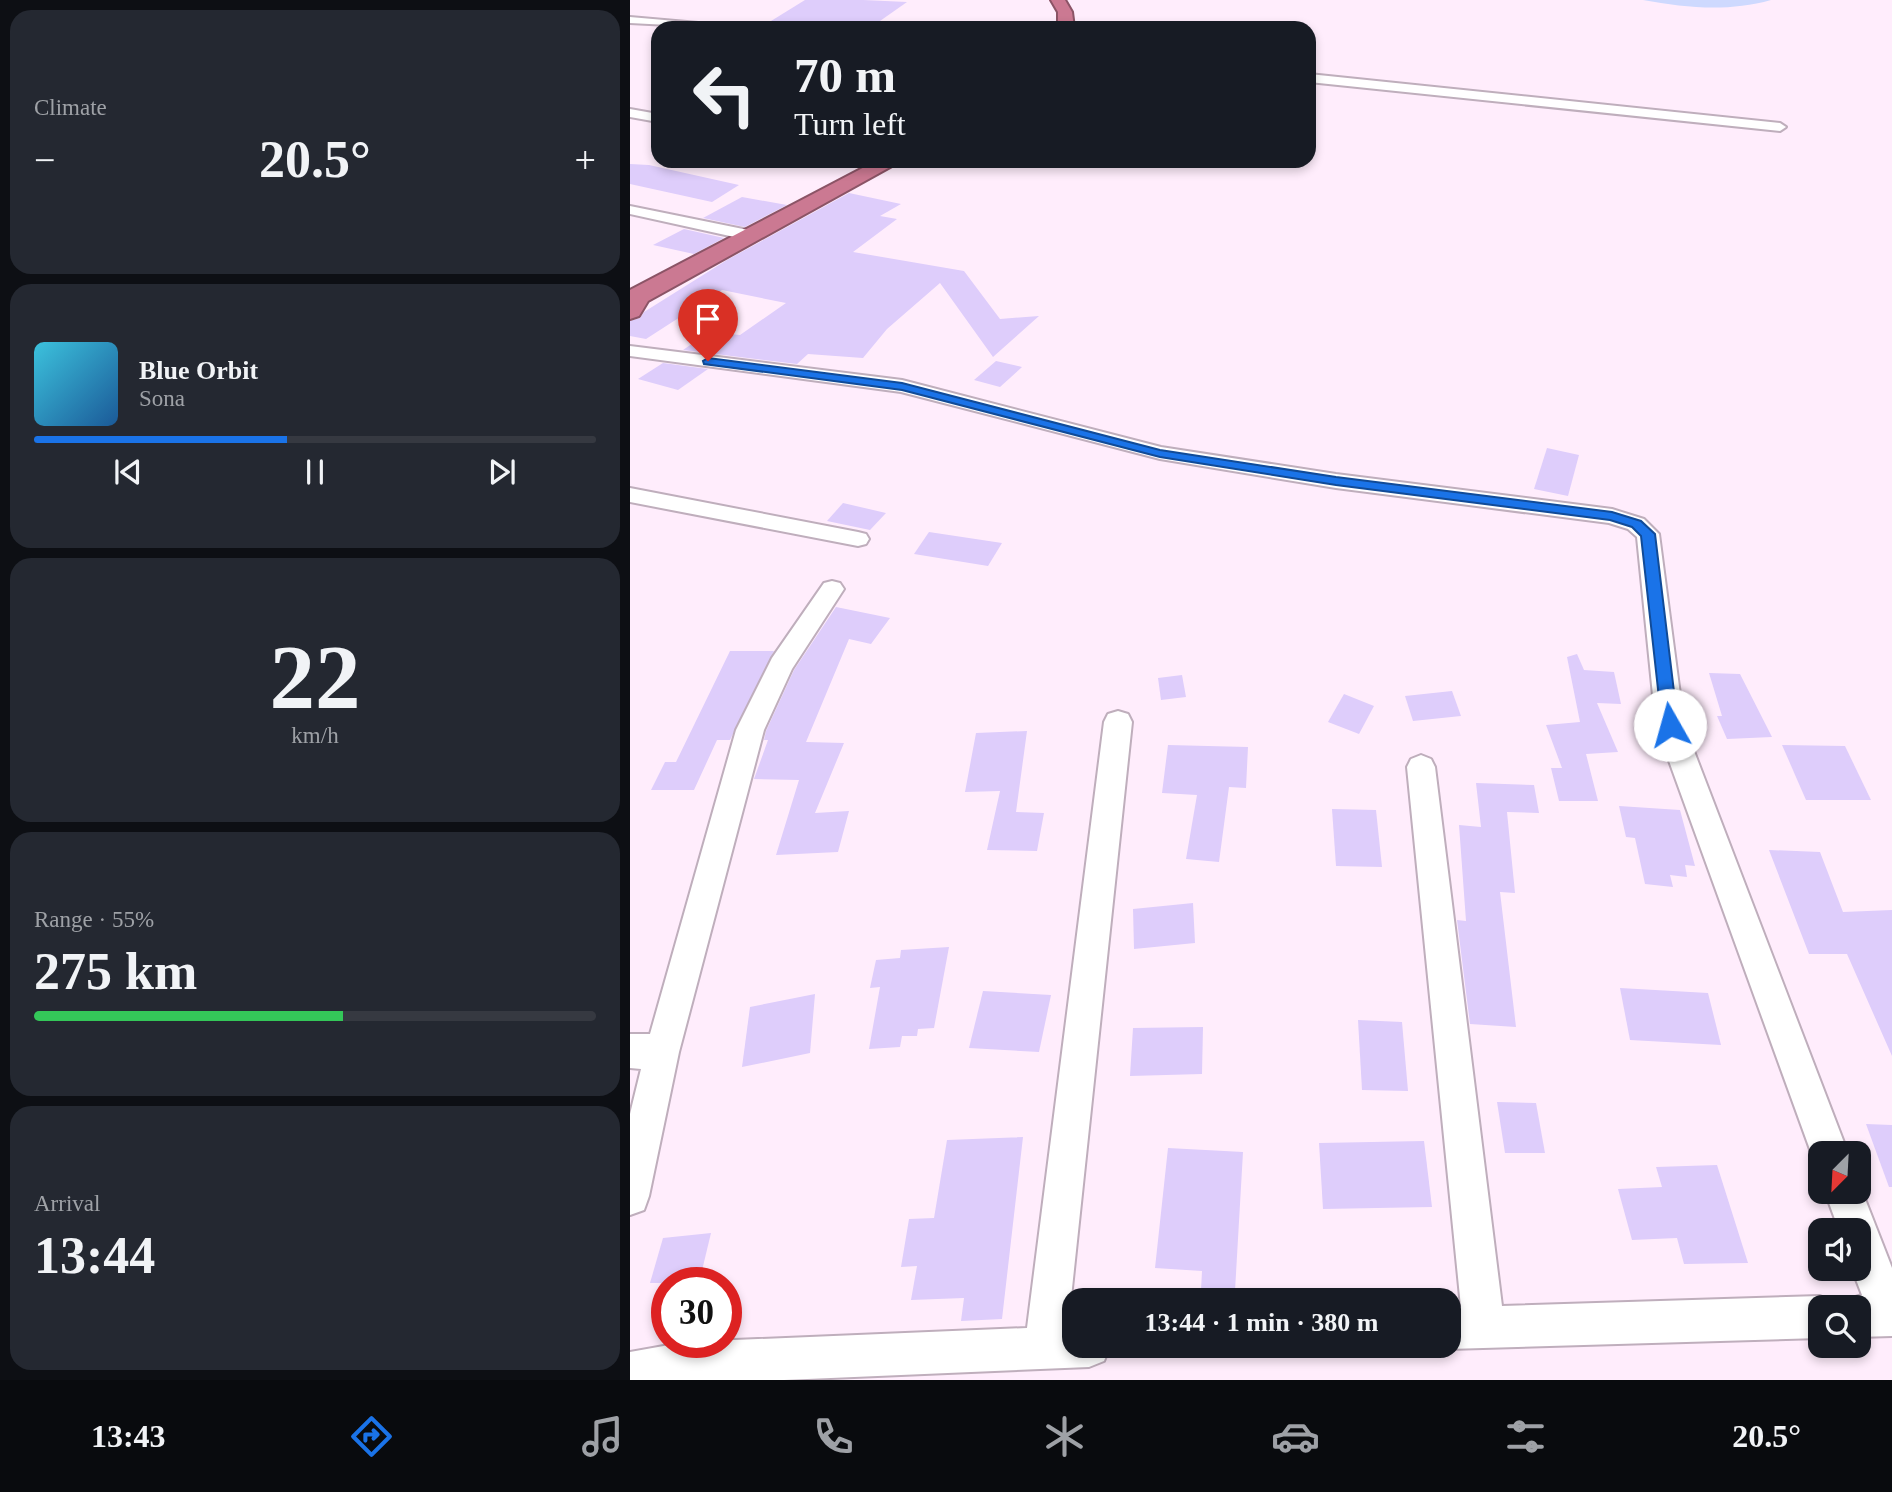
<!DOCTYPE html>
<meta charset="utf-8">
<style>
:root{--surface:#171b24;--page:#242831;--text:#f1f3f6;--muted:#9ea1a6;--line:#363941;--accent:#1a73e8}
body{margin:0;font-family:"Times New Roman",serif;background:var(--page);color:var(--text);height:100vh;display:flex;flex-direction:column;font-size:26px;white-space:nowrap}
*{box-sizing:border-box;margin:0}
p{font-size:23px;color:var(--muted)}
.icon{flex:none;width:38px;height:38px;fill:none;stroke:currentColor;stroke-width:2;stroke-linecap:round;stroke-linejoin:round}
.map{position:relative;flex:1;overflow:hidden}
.panel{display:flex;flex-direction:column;gap:10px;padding:10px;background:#0d0f14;width:630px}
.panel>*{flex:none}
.banner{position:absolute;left:21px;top:21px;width:665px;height:147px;border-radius:21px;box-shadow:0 4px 10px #0003;background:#171b24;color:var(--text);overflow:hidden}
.needle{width:46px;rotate:204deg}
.tools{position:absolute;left:1178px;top:1141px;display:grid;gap:14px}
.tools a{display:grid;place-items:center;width:63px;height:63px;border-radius:14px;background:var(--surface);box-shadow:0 4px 10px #0003;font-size:35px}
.speed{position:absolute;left:21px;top:1267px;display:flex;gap:14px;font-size:35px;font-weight:700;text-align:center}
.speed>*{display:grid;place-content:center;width:91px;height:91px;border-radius:50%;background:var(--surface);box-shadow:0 4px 10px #0003;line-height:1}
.speed .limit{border:10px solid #d22;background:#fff;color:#111}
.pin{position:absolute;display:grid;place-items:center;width:60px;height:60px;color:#fff;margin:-72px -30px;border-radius:50% 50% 50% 0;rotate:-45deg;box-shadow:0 0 7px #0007}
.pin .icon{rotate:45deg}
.me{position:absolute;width:77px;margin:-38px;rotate:353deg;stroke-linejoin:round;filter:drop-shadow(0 0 5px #0008)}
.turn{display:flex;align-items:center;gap:24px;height:147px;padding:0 28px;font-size:32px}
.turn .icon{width:91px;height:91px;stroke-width:2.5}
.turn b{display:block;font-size:49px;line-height:60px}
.big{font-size:52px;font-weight:800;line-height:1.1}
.panel .card{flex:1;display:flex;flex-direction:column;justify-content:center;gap:10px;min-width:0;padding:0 24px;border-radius:21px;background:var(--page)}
.panel .dial{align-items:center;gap:0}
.dial b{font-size:91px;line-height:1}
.song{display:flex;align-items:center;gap:21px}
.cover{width:84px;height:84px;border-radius:10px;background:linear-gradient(135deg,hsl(190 70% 55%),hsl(210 70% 35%))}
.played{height:7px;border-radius:4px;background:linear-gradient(90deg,var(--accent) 45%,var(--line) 45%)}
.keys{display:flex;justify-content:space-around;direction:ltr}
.heat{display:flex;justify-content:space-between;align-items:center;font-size:38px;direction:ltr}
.charge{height:10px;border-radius:5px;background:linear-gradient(90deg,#34c759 55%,var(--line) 0)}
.trip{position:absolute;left:432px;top:1288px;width:399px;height:70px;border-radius:21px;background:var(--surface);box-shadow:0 4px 10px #0003;font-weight:800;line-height:70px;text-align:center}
.dock{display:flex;height:112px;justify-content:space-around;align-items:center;background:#090b0e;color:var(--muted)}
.dock .icon{width:49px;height:49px}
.dock .current{color:var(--accent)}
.dock b{font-size:32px;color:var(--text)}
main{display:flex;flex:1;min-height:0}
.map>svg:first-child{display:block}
.water{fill:#ced9fe}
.building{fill:#decdfb}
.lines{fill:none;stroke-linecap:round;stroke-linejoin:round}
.street-casing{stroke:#bfaebc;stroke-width:4}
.highway-casing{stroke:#8b5466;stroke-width:4}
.street{fill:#fff;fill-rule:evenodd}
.highway{fill:#cb7992;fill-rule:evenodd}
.route{fill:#1a73e8;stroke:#114b97;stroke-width:2}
</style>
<main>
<section class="panel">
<div class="card"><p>Climate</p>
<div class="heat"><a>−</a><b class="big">20.5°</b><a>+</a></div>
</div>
<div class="card">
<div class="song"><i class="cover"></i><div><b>Blue Orbit</b><p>Sona</p></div></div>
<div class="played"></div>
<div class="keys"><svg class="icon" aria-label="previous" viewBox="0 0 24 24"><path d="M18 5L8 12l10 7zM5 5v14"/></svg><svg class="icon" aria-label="pause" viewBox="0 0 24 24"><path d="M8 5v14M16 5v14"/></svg><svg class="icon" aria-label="next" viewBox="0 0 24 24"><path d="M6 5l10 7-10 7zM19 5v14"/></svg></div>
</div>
<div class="card dial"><b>22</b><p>km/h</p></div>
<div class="card"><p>Range · 55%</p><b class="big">275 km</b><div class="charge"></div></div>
<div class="card"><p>Arrival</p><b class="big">13:44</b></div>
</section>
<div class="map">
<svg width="1262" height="1380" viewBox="0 0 1262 1380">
<rect width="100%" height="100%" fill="#ffedfc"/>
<path class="water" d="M1013,0H1141C1098,12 1057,8 1013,0Z"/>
<g class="building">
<path d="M175,0H233L277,2L240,28L141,21Z"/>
<path d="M0,164L19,165L109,185L82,202L0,184Z"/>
<path d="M219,193L271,204L250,216L267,219L223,252L334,271L370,319L409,316L363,357L310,283L257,329L233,358L178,354L167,364L53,350L79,332L110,335L156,303L92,290L16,339L0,336V321L10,318L14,312L97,260Z"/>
<path d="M112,197L157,205L115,227L73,218Z"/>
<path d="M54,229L94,238L64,254L23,245Z"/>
<path d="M366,361L392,367L370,387L344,380Z"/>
<path d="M33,363L78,369L48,390L8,379Z"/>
<path d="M917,448L949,455L938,496L904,489Z"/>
<path d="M213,503L256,513L240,530L197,521Z"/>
<path d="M299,532L372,543L358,566L284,554Z"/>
<path d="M206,607L260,618L241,644L219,639L176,742L214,743L185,813L219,811L208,852L146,855L169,780L124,779L138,740H134L136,731L164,670Z"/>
<path d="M100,651H144L100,740H87L64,790H21L35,762H46Z"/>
<path d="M947,654L954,670L984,672L991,704L967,703L988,752L956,754L968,801H929L921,768H932L916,725L950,722L937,657Z"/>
<path d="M1079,673L1110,674L1142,737L1097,739L1087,716H1092Z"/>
<path d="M552,675L556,697L531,700L528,678Z"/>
<path d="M822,691L831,716L783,721L775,696Z"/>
<path d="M714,694L744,706L729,734L698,722Z"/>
<path d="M397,731L386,812L414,813L407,851L357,850L370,791L335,792L346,733Z"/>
<path d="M538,745L618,747L616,788L599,787L589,862L556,859L567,795L532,793Z"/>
<path d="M1152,745L1215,746L1241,800H1176Z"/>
<path d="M846,783L904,785L909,813L877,812L885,893L870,892L886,1027L840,1024L827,920L836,921L829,825L851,827Z"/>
<path d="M989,806L1050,810L1065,866L1055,865L1057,877L1040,875L1043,887L1015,884L1005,838L996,837Z"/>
<path d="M702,809L746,810L752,867L706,866Z"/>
<path d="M1139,850L1190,852L1213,912L1262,910V1056L1217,954H1179Z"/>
<path d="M563,903L565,943L504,949L503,909Z"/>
<path d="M319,947L304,1028L288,1029L287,1036H272L270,1047L239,1049L250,987L240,988L246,960L270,958L271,950Z"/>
<path d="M990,988L1078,993L1091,1045L1000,1040Z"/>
<path d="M353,991L421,995L409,1052L339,1048Z"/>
<path d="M185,994L180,1053L112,1067L120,1007Z"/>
<path d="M728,1020L772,1022L778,1091L732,1090Z"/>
<path d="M573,1027L572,1074L500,1076L503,1028Z"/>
<path d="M867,1102L906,1103L915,1153H875Z"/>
<path d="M1236,1124L1262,1125V1187H1259Z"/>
<path d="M393,1137L372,1319L331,1321L334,1298L281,1300L287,1266L271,1267L279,1219L304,1218L317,1140Z"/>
<path d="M794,1141L802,1207L693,1209L689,1143Z"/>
<path d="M538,1148L613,1152L605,1291L571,1290L572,1271L525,1268Z"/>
<path d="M1087,1165L1118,1263L1054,1264L1047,1238L1002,1240L988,1189L1032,1187L1026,1167Z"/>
<path d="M81,1233L69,1283H20L33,1238Z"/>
</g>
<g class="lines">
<g class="street-casing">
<g id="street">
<path d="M0,17L91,25L96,28L0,23Z"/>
<path d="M679,74L1150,123L1156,127L1150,131L679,82Z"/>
<path d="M0,109L28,114V122L0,117Z"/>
<path d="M0,206L118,230L126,235L118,240L0,214Z"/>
<path d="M0,346L272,380L531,447L706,474L982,509L1014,519L1029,534L1054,725L1218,1153H1190V1168L1186,1166L1026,725L1007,537L998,529L979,523L706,488L530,459L271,392L0,356Z"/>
<path d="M0,488L228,532L236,534L239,539L236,544L228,546L0,502Z"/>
<path d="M202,581L210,583L214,589L162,669L134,730L49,1052L19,1196L14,1210L0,1215V1114L11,1069L0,1068V1034H20L106,730L142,658L194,583Z"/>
<path d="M488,711L498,714L502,722L438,1326H444V1346H480L474,1361L459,1367L154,1380H0V1352L56,1342L397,1328L474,722L478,714Z"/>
<path d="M791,755L801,759L805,767L872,1306L1190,1296L1205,1302L1207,1307H1190V1338L819,1349L812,1346H819V1307H831L777,767L781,759Z"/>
<path d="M1228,1181L1262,1268V1336L1228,1337V1307H1211L1213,1301L1232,1295L1222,1269H1228V1230H1209L1195,1192H1228Z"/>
</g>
</g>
<g class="highway-casing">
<g id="highway">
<path d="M421,0H435L442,12L444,28H428V12Z"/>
<path d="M246,161H271L18,301L9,316L0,319V290Z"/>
</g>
</g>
<use href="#street" class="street"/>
<use href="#highway" class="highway"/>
</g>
<path class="route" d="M78,358L272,383L530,450L706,477L982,512L1011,521L1025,534L1048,725L1040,732L1032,725L1011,536L1002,527L980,520L706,485L530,457L272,390L74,364L73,361Z"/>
</svg>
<div class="tools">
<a><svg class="needle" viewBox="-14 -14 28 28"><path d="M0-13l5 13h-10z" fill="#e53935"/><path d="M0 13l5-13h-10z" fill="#9ea1a6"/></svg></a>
<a><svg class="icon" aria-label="sound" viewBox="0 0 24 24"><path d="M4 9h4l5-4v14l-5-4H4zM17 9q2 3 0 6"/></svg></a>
<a><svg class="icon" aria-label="search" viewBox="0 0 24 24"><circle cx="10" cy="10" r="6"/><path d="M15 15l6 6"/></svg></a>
</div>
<div class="speed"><div class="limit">30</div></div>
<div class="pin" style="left:78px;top:361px;background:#d93025"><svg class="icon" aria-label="arrive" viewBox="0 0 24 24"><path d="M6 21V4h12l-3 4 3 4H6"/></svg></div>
<svg class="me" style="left:1040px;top:725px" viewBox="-20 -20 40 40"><circle r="19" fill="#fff"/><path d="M0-13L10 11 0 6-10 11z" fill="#1a73e8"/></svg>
<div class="trip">13:44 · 1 min · 380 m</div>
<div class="banner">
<div class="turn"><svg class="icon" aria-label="left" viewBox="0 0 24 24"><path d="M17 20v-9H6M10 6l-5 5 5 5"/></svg><div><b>70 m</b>Turn left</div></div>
</div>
</div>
</main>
<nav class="dock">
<b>13:43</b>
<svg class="icon current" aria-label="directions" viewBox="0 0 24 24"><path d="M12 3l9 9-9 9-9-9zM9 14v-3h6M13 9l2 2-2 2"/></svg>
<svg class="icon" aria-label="music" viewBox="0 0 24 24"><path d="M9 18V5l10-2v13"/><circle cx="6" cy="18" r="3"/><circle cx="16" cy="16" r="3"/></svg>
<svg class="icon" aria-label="phone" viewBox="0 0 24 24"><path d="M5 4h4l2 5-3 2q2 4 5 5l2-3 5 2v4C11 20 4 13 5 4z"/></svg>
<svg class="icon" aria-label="climate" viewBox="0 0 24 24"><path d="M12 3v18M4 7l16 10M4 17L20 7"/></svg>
<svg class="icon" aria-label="car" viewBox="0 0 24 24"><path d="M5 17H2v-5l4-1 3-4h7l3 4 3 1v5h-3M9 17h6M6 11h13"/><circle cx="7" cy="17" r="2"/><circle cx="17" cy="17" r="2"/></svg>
<svg class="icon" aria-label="filters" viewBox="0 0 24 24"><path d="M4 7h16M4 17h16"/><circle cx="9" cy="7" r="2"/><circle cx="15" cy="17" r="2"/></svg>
<b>20.5°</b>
</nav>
